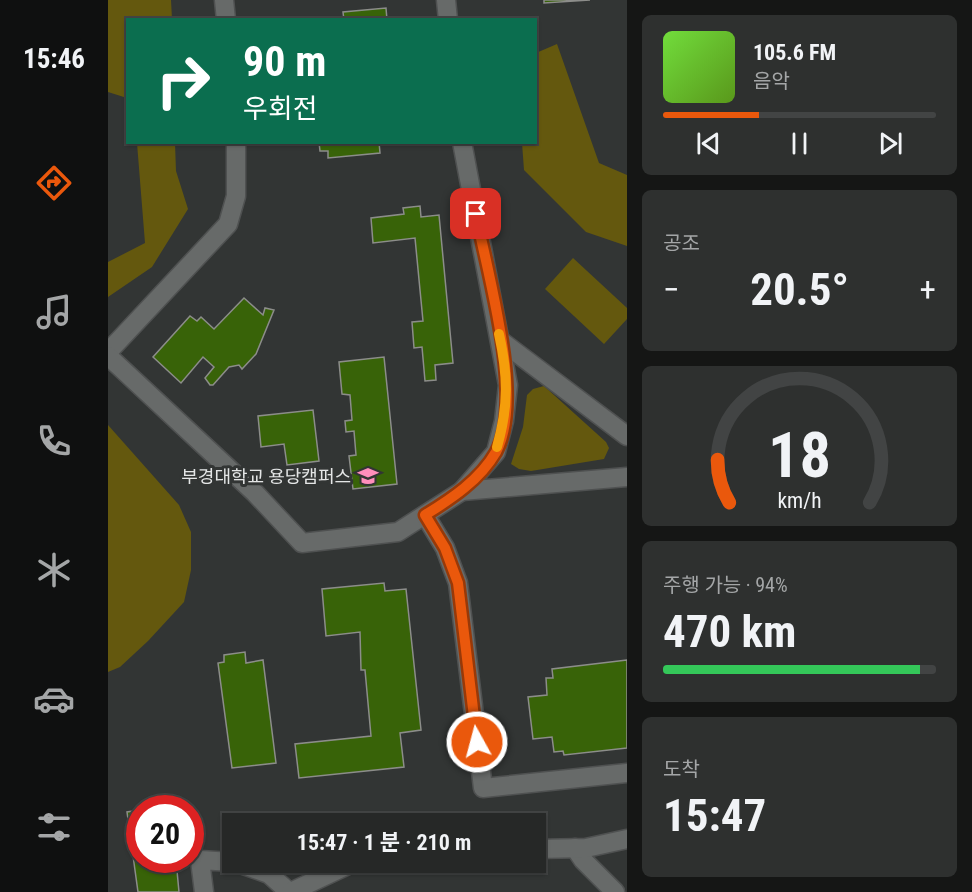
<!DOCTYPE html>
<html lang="ko">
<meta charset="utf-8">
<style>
:root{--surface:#262827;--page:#2e302f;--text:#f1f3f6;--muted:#a4a6a7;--line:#424444;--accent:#ea580c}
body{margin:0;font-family:"Roboto Condensed","Noto Sans KR",sans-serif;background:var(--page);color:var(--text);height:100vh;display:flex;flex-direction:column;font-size:22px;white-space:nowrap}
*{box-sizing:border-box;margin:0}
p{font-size:20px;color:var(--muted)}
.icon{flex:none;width:33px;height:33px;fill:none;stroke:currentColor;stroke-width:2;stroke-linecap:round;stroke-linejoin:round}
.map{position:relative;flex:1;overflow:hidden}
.sheet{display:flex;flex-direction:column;gap:15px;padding:15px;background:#151615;width:345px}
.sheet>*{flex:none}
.banner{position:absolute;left:18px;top:18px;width:411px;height:126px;border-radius:0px;box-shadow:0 2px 4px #0004,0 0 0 2px var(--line);background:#0b6e4f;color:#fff;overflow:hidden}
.speed{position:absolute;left:18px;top:795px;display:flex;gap:12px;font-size:30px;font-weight:700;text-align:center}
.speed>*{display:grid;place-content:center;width:78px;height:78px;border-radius:50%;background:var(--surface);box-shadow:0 2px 4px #0004,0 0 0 2px var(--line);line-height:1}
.speed .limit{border:9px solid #d22;background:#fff;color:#111}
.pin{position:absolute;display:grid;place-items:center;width:51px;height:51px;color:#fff;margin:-26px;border-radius:12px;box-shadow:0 3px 9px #0006}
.me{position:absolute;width:66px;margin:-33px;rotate:353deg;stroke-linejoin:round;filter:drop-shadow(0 0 4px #0008)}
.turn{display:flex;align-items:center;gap:21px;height:126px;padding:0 18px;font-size:27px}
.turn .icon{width:78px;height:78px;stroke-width:2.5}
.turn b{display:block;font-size:42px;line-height:51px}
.big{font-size:45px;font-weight:700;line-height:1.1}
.sheet .widget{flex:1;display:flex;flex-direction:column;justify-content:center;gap:9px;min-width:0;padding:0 21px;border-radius:9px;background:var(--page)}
.sheet .dial{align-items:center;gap:0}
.dial svg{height:156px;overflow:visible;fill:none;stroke:var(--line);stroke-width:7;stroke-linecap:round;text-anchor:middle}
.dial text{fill:var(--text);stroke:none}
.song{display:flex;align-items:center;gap:18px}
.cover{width:72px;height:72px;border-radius:9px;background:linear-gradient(135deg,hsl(100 70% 55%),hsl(90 70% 35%))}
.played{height:6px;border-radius:3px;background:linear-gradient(90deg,var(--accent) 35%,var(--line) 35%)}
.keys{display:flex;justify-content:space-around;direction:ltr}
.heat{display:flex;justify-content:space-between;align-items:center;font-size:33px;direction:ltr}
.charge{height:9px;border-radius:4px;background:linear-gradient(90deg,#34c759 94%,var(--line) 0)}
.trip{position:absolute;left:114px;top:813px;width:324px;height:60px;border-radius:0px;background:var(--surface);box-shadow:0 2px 4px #0004,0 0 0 2px var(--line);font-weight:700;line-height:60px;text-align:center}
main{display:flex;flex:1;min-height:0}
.menu{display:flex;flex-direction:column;width:108px;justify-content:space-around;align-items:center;background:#0f1010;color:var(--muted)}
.menu .icon{width:42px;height:42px}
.menu .active{color:var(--accent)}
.menu b{font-size:27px;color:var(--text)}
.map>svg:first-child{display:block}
.green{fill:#64580e}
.building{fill:#386308;stroke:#8c8d8a;stroke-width:1.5}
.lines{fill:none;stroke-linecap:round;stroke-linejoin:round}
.minor-casing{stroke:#4f5151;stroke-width:21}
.minor{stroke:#676a69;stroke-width:18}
.route-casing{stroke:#983908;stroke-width:15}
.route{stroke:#ea580c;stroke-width:10}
.slow{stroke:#f59e0b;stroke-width:10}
.labels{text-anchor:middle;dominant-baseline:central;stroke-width:6;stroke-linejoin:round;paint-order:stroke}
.poi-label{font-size:18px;fill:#e4e6e6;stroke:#323534;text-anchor:end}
</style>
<main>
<nav class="menu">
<b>15:46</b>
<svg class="icon active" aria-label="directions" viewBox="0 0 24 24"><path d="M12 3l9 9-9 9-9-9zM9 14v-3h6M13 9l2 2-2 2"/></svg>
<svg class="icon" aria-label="music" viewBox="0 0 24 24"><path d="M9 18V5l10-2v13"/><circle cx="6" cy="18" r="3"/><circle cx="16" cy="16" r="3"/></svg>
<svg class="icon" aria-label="phone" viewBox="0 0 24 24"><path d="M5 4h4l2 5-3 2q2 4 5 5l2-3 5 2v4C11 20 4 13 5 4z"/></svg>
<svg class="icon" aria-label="climate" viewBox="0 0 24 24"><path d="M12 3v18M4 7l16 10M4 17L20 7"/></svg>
<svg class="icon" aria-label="car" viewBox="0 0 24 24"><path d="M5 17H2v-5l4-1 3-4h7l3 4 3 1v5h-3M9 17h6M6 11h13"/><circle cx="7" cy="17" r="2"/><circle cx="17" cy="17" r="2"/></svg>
<svg class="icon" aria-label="filters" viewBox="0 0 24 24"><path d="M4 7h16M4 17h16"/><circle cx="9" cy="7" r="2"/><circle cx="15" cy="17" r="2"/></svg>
</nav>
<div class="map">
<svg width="519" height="892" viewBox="0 0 519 892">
<rect width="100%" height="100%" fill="#323534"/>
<g class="green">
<path d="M0,0H63L64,19L20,20L19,98L0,92Z"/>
<path d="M449,44L491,163L519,175V246L478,232L416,170L414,143L428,142V53Z"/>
<path d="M29,143H67L68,171L80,209L44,267L0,297V262L37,243Z"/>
<path d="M465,258L519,308V319L496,344L437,289Z"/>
<path d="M436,386L498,442L501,448L496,459L423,471L411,469L403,464L415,427L419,395L425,389Z"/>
<path d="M0,425L71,505L83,532V570L76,602L40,641L12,667L0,672Z"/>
</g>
<g class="building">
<path d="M436,0H482L436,3Z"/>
<path d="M278,8L279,20H236L235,12Z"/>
<path d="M211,142H271L272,153L220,158V151H212Z"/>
<path d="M312,206L313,217L331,215L345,363L327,365L328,380L317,381L314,347L306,348L304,322L315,321L307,238L265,243L263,218L296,214L295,208Z"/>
<path d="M136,298L155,315L157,308L166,310L148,354L134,369L131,365L121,367L105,385H102L97,378L106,367L95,357L73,383L45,357L82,316L89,321L93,317L106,329Z"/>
<path d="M276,357L289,484L245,489L241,456L248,455L246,431L238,432L237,421L244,420L242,395L234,394L231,362Z"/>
<path d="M205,410L211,461L179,465L176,444L153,447L150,416Z"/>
<path d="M276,583L277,591L298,589L313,730L292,733L296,767L191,778L187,744L263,736L257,670H253L252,632L218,636L214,589Z"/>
<path d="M137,652L138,663L155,660L168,763L124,768L110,663L116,662V655Z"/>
<path d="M519,660V748L456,755L455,751L446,752L444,737L425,739L420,697L439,695L438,678H445L444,669Z"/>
<path d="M32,810V860H68L71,892H30L19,812Z"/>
</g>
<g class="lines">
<g class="minor-casing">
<g id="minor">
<path d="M116,0L118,20"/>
<path d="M338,0L340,20"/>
<path d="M354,142L400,385L396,421L388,452L354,491L519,477"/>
<path d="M393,341L519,436"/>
<path d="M0,352L120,224L128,196V142"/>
<path d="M0,356L147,493L194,543L290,532L354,491"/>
<path d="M317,515L337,548L350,583L375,788L519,773"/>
<path d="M467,848L475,860L507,892"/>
<path d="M428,849L478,848L519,839"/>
<path d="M127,862L161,874L181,892"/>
<path d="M96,892L92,860L124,862"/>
<path d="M183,892L242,864L258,862"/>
</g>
</g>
<use href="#minor" class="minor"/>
</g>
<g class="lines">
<g class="route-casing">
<path id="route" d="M368,214C379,273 417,399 388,452C372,480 343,499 317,515L337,548L350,583L369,742"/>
</g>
<use href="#route" class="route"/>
<path class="slow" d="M389,447C401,405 400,375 391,334"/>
</g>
<defs>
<g id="university-bare" transform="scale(1.62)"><path d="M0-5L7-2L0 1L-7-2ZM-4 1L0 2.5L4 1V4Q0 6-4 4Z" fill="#ff8ebb" stroke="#323534" stroke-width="2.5" paint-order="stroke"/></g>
</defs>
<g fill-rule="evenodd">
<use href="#university-bare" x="260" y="476"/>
</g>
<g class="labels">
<g class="poi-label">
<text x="243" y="476">부경대학교 용당캠퍼스</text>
</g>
</g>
</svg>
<div class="speed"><div class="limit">20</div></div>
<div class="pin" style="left:368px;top:214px;background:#d93025"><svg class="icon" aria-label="arrive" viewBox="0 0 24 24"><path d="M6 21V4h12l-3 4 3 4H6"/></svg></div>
<svg class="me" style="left:369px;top:742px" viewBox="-20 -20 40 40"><circle r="17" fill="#ea580c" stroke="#fff" stroke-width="3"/><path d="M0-11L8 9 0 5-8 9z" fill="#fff"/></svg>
<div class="trip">15:47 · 1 분 · 210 m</div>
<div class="banner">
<div class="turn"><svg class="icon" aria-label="right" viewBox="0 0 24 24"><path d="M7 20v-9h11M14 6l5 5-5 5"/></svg><div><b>90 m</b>우회전</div></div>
</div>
</div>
<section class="sheet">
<div class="widget">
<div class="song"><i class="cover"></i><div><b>105.6 FM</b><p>음악</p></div></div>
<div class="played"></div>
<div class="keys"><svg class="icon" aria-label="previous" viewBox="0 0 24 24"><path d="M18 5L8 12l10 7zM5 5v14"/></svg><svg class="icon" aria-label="pause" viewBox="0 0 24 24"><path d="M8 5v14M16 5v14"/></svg><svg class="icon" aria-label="next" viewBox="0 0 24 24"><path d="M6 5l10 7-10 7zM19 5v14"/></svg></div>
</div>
<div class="widget"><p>공조</p>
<div class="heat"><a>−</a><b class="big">20.5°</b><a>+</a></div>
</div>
<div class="widget dial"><svg viewBox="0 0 100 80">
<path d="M14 69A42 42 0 1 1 86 69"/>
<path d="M14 69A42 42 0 0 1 8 47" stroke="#ea580c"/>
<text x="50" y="56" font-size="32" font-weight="700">18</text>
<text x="50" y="72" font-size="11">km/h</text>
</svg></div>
<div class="widget"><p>주행 가능 · 94%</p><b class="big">470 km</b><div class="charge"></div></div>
<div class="widget"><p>도착</p><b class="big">15:47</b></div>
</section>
</main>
